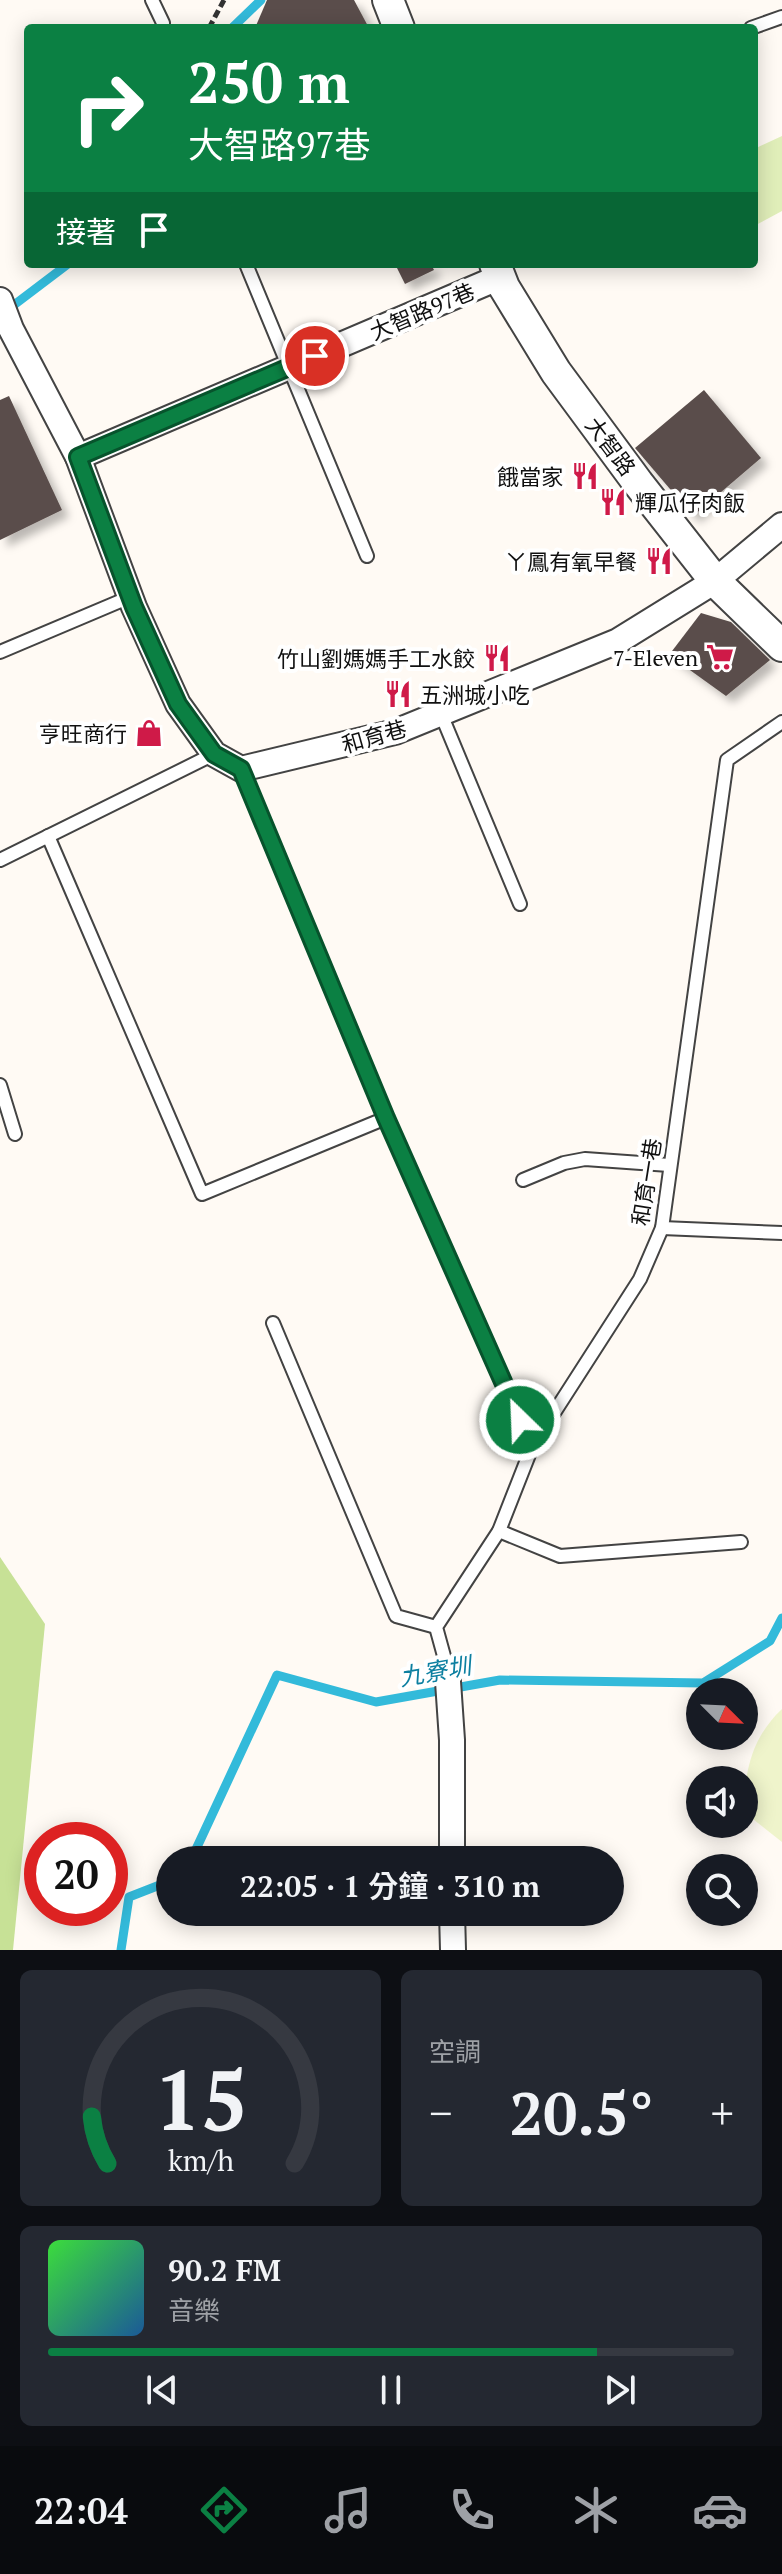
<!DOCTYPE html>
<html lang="zh-TW">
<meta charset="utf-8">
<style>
:root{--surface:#171b24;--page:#242831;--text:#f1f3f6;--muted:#9ea1a6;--line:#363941;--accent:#0b8043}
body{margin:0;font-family:"PT Serif","Noto Sans TC",serif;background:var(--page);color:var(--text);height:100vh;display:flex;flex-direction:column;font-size:30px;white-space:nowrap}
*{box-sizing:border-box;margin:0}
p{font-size:26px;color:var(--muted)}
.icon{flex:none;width:44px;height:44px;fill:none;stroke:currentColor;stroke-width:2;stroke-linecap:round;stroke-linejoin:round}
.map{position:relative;height:1950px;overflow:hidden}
.panel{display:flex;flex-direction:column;gap:20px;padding:20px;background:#0d0f14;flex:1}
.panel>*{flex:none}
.top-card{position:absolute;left:24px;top:24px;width:734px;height:244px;border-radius:8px;box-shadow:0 4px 20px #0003;background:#0b8043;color:#fff;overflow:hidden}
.needle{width:52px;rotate:114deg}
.tools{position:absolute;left:686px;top:1678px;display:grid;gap:16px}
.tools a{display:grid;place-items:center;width:72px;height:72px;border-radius:50%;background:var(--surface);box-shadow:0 4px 20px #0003;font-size:40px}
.speed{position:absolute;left:24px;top:1822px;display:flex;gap:16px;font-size:40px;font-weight:700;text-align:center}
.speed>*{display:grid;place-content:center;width:104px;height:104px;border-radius:50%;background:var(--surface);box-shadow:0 4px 20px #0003;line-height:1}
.speed .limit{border:12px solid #d22;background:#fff;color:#111}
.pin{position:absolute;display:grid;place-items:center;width:68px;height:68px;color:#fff;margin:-34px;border:4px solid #fff;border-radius:50%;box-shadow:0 2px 8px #0007}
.me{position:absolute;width:88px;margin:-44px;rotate:336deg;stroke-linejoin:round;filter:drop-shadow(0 0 6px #0008)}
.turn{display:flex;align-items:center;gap:28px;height:168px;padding:0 32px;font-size:36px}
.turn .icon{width:104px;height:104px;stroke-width:2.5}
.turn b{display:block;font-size:56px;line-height:68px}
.then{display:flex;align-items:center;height:76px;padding:0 32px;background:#0003;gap:16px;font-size:30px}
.big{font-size:60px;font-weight:600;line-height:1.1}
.panel .widget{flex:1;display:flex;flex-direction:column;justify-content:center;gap:12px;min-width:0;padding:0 28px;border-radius:12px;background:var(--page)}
.panel .dial{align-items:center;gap:0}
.dial svg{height:208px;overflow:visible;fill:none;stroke:var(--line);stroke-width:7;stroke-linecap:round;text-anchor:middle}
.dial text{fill:var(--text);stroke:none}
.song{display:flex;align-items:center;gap:24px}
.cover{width:96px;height:96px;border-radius:12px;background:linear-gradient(135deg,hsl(120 70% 55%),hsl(210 70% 35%))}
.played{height:8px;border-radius:4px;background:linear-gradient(90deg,var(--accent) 80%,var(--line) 80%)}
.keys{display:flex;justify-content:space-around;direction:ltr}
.heat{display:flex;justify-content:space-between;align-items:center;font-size:44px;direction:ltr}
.panel .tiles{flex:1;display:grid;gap:20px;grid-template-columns:1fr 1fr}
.widget:last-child{grid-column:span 2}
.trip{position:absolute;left:156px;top:1846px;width:468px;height:80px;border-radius:40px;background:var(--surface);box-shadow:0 4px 20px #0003;font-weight:600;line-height:80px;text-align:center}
.tab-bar{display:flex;height:128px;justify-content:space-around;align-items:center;background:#090b0e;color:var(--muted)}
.tab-bar .icon{width:56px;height:56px}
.tab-bar .active{color:var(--accent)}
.tab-bar b{font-size:36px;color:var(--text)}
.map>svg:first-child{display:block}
.green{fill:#e0eeb9}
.forest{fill:#c7e196}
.pitch{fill:#eff4cb}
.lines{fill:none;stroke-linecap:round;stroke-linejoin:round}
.stream{stroke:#33bada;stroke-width:9}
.building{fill:#5a4e4b;filter:url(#shadow)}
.service-casing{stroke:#434343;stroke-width:16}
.minor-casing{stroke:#434343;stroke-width:28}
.tertiary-casing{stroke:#434343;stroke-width:34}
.path{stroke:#323232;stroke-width:5;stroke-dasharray:8 4;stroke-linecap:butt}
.service{stroke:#fff;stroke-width:12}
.minor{stroke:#fff;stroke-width:24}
.tertiary{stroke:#fff;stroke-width:30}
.route-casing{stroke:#07532c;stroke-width:20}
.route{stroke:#0b8043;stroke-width:14}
.labels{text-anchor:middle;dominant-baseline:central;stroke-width:8;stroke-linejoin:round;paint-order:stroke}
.street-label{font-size:22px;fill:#101010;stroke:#fff}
.poi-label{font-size:22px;fill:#101010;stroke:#fff;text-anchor:end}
.water-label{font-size:24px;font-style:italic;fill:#0c7fa0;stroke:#fff}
</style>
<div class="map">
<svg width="782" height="1950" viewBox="0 0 782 1950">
<defs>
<filter id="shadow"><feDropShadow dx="7" dy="7" stdDeviation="4" flood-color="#0004"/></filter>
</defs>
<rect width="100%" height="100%" fill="#fffaf4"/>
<path class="green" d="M782,136V211L754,226V149Z"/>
<path class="forest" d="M0,1557L45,1624L13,1950H0Z"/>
<path class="pitch" d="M782,1709V1842L744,1812C744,1772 752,1737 782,1709Z"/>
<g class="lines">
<g class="stream">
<path d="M232,28L261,0"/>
<path d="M6,311L68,264"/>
<path d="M191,1860L277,1675L376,1702L500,1680L703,1683L770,1641L782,1618"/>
<path d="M121,1950L129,1897L170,1881"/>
</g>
</g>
<g class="building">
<path d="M267,0H354L369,28H255Z"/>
<path d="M395,264H431L434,270L405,284Z"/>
<path d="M704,390L761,458L693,516L635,448Z"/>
<path d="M9,396L62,510L0,540V400Z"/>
<path d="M701,613L731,622L770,660L726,696L669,655Z"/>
</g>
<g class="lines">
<g class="service-casing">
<g id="service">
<path d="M152,0L163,23"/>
<path d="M751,28L782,17"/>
<path d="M246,264L367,556"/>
<path d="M0,652L130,597"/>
<path d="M441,714L520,904"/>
<path d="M241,769L386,1118L532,1447"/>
<path d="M48,836L202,1194L386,1118"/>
<path d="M0,860L214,754"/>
<path d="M0,1085L15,1134"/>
<path d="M523,1180L564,1163L585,1159L669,1165"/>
<path d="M662,1228L782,1233"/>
<path d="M273,1323L396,1616L436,1627"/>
<path d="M499,1531L560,1556L741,1542"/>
<path d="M447,1667L436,1627L499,1531L532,1447L640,1279L662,1228L727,760L782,722"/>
</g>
</g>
<g class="minor-casing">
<g id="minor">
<path d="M0,300L11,329L78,457L134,607L178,704L214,754L241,769L395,732L618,641L715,581L782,525"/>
<path d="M78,457L500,277"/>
<path d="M447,1667L452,1740V1860"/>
<path d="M452,1912L453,1950"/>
</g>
</g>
<g class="tertiary-casing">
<g id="tertiary">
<path d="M388,0L399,28"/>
<path d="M495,264L504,287L556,372L638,483L715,581L782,646"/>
</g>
</g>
<path class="path" d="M209,28L224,0"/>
<use href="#service" class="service"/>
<use href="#minor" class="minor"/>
<use href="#tertiary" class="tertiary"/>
</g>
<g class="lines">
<g class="route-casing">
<path id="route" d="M315,356L78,457L134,607L178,704L214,754L241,769L386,1118L520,1420"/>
</g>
<use href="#route" class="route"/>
</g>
<defs>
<g id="restaurant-bare" transform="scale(2.16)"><path d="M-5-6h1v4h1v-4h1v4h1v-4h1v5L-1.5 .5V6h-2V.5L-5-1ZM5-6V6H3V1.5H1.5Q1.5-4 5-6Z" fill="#cf1a48" stroke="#fff" stroke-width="2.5" paint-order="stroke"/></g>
<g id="supermarket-bare" transform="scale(2.16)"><path d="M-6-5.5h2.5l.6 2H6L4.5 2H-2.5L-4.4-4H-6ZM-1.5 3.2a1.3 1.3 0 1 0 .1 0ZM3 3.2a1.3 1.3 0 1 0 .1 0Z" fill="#cf1a48" stroke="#fff" stroke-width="2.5" paint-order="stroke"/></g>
<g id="shop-bare" transform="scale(2.16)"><path d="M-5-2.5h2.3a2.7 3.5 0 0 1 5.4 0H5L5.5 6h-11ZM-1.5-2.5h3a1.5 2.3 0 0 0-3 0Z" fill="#cf1a48" stroke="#fff" stroke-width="2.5" paint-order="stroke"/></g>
</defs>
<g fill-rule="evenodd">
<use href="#restaurant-bare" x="585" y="476"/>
<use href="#restaurant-bare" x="613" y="502"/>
<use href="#restaurant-bare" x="659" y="561"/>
<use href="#supermarket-bare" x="720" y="657"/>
<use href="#restaurant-bare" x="497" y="658"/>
<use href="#restaurant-bare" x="398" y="694"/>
<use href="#shop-bare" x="149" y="733"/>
</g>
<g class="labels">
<g class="street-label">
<text transform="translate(422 311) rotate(-23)">大智路97巷</text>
<text transform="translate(611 446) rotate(53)">大智路</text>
<text transform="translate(374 736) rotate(-16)">和育巷</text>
<text transform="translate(646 1182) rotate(-81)">和育一巷</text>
</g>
<g class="poi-label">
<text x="563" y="476">餓當家</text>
<text x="635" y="502" text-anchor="start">輝瓜仔肉飯</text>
<text x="637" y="561">ㄚ鳳有氧早餐</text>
<text x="698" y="657">7-Eleven</text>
<text x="475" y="658">竹山劉媽媽手工水餃</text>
<text x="420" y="694" text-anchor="start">五洲城小吃</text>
<text x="127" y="733">亨旺商行</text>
</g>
<g class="water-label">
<text transform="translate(435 1671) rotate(-10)">九寮圳</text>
</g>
</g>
</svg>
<div class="tools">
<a><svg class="needle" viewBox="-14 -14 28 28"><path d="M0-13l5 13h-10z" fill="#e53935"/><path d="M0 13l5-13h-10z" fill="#9ea1a6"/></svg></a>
<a><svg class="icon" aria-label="sound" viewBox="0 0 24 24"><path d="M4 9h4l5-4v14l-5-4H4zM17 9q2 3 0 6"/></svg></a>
<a><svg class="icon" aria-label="search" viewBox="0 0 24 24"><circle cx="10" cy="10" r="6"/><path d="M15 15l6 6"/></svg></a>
</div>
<div class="speed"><div class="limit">20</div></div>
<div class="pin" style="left:315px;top:356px;background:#d93025"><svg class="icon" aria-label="arrive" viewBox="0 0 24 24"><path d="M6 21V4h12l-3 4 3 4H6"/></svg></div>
<svg class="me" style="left:520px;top:1420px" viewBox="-20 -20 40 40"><circle r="17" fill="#0b8043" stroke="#fff" stroke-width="3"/><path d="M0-11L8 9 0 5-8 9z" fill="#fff"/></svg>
<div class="trip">22:05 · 1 分鐘 · 310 m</div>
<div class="top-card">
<div class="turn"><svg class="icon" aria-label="right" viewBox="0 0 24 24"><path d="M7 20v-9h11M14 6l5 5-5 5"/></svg><div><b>250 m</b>大智路97巷</div></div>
<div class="then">接著<svg class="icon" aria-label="arrive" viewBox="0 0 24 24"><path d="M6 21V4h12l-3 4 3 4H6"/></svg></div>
</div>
</div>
<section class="panel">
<div class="tiles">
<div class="widget dial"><svg viewBox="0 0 100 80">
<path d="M14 69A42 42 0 1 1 86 69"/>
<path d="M14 69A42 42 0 0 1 8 51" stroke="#0b8043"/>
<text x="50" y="56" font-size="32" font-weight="700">15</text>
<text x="50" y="72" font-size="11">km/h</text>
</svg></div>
<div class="widget"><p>空調</p>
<div class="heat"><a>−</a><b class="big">20.5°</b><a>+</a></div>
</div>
<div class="widget">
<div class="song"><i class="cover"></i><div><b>90.2 FM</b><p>音樂</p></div></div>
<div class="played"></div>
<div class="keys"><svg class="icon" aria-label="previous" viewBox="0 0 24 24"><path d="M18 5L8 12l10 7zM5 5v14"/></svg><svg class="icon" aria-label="pause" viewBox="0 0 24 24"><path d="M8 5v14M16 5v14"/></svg><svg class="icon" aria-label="next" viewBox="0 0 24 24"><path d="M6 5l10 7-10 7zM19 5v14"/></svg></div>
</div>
</div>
</section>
<nav class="tab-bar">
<b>22:04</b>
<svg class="icon active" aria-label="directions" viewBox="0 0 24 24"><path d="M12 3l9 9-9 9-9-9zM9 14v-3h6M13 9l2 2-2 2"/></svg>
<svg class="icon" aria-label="music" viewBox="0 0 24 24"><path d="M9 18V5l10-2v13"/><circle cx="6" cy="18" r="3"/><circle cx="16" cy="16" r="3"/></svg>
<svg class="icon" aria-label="phone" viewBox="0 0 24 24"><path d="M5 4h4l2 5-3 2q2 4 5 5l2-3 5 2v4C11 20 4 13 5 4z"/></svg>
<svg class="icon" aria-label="climate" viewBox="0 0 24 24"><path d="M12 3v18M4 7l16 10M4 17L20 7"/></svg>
<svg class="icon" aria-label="car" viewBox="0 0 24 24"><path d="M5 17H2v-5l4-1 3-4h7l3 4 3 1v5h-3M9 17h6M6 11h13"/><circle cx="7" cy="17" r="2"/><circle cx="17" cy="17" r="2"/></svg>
</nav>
